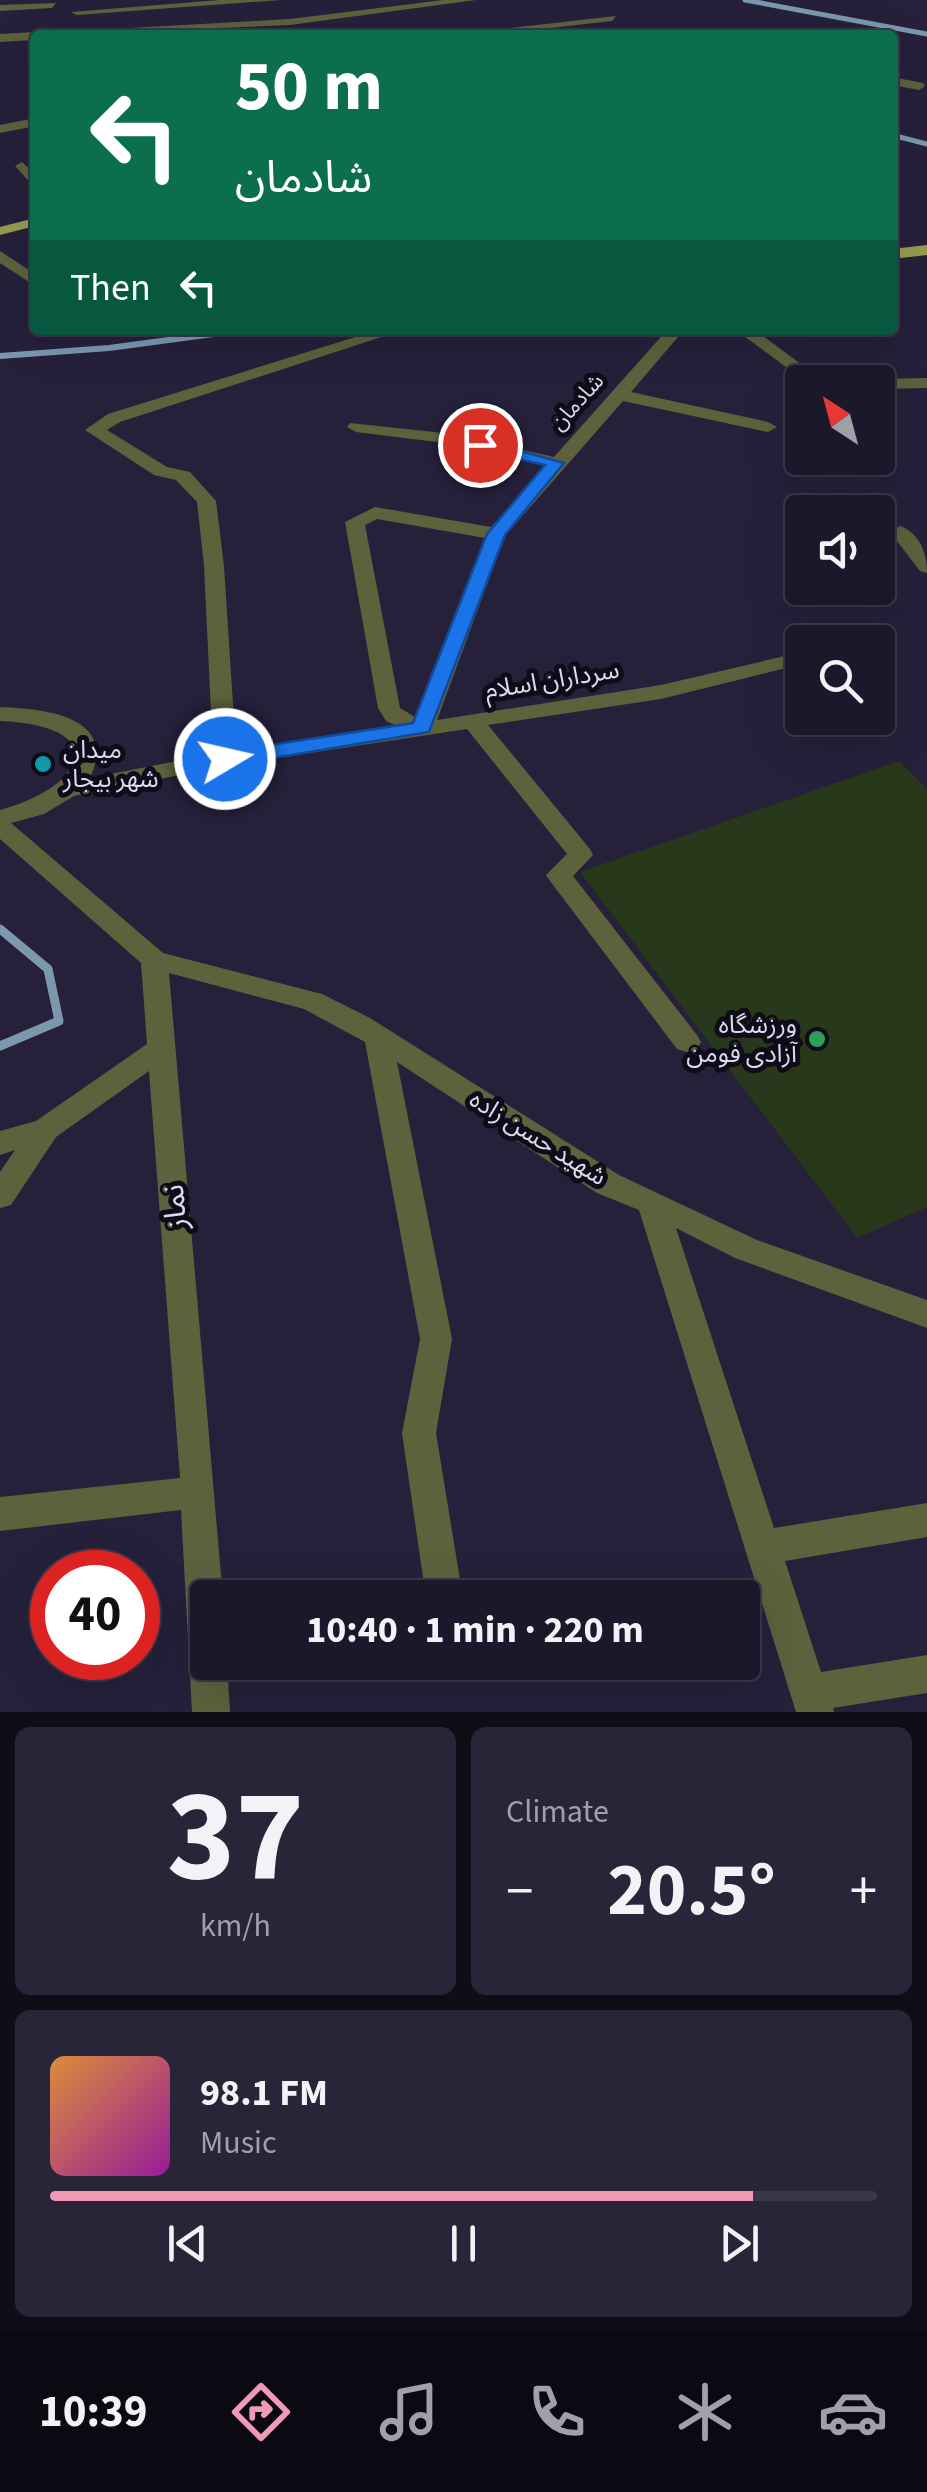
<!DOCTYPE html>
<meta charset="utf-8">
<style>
:root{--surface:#1c182c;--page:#292538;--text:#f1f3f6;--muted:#a0a0a9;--line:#3a3748;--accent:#f09ab6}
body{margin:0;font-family:"Source Sans 3","Noto Sans Arabic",sans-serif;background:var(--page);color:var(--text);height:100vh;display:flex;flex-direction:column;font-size:38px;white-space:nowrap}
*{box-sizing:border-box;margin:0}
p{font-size:32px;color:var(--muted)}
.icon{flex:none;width:55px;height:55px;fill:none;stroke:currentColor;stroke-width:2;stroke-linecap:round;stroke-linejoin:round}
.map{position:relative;height:1712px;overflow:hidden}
.sheet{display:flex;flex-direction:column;gap:15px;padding:15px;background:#0f0d18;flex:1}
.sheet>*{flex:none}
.guide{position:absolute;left:30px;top:30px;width:868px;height:305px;border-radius:10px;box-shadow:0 10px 40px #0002,0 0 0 2px var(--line);background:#0b6e4f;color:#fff;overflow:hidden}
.needle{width:65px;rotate:324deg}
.tools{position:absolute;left:785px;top:365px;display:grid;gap:20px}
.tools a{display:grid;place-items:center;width:110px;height:110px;border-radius:10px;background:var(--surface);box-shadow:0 10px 40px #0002,0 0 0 2px var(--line);font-size:50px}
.speed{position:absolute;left:30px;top:1550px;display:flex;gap:20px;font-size:50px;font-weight:700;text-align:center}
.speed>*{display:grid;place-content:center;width:130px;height:130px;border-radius:50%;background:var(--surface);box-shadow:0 10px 40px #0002,0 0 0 2px var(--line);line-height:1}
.speed .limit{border:15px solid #d22;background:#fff;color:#111}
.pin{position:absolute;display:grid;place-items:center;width:85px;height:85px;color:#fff;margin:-42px;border:5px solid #fff;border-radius:50%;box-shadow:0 2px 10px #0007}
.me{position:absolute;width:110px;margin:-55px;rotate:81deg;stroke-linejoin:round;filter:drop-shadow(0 0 8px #0008)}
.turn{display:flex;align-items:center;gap:35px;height:210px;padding:0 40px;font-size:45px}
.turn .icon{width:130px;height:130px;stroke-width:2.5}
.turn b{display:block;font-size:70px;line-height:85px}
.then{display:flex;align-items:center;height:95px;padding:0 40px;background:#0003;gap:20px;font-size:38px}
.big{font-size:75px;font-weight:700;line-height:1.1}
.sheet .card{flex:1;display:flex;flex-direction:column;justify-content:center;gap:15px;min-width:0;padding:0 35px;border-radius:15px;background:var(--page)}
.sheet .dial{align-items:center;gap:0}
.dial b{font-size:130px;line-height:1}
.song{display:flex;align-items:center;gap:30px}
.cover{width:120px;height:120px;border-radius:15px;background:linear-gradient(135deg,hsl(30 70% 55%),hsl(300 70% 35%))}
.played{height:10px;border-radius:5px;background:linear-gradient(90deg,var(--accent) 85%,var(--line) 85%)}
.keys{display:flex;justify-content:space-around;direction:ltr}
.heat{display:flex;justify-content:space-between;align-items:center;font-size:55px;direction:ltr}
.sheet .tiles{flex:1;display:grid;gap:15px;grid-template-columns:1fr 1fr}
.card:last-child{grid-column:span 2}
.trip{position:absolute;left:190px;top:1580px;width:570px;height:100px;border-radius:10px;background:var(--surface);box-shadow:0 10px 40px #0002,0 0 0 2px var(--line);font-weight:700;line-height:100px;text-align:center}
.tab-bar{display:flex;height:160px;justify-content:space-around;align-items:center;background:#0b0a12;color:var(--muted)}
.tab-bar .icon{width:70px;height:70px}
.tab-bar .current{color:var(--accent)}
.tab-bar b{font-size:45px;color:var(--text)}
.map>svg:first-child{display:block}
.green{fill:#28381b}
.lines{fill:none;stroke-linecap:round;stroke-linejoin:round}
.stream-far2{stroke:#7b98af;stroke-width:5}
.stream-far1{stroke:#7b98af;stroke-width:6}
.stream{stroke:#7b98af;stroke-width:9}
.minor{fill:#5d613c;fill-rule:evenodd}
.major{fill:#969c4d;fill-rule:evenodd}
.route{fill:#1a73e8;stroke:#114b97;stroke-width:2.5}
.culture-dot{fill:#0f9aa8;stroke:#0e0c18;stroke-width:4}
.leisure-dot{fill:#2e9e5b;stroke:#0e0c18;stroke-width:4}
.labels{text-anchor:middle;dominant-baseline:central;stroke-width:10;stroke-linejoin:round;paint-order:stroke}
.far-street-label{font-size:22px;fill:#dddaed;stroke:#0e0c18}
.street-label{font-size:25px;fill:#dddaed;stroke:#0e0c18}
.poi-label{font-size:25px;fill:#dddaed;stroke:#0e0c18;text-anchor:start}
.near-street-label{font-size:30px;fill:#dddaed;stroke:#0e0c18}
</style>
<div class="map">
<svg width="927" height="1712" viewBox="0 0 927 1712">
<rect width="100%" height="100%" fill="#26203b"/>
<path class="green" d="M899,761L927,789V1207L857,1238L580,872Z"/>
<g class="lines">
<g class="stream-far2">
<path d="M745,0L927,34"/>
<path d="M892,135L927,144"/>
</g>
<path class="stream-far1" d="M0,356L109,348L243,330"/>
<path class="stream" d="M0,929L48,969L59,1021L0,1046"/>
<g class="minor">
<path d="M220,0H281L77,15L71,12Z"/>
<path d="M443,0H476L290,25L50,35L56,32L290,19Z"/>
<path d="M56,3L52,8L0,11V5Z"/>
<path d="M616,16L612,21L488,35H450Z"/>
<path d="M0,34L35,32L40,35H35V40L0,42Z"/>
<path d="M892,77L923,83L925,86L919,90L892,85Z"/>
<path d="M35,118V126L0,133V125Z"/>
<path d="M22,162L35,174V188L15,166Z"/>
<path d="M0,251L35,274V286L0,263Z"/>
<path d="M378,330H403L120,422L107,430L167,467L190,472L216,501L224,566L236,750L397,726L386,721L378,708L345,522L375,507L491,527L546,466L453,444L356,432L347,427L350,423L453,434L554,457L667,330H684L631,392L768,422L777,427L768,432L623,401L505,536L437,720L661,685L802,652V664L661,699L488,725L590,849L593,855L573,876L697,1035L701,1042L697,1049L687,1052L677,1049L550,881L546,875L567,854L467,729L225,766L74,796L44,814L11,823L163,953L322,994L370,1018L619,1175L757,1240L927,1300V1328L735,1258L676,1228L774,1528L927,1503V1537L785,1561L821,1672L927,1655V1693L833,1708L834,1712H796L639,1210L597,1193L397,1062L452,1339L436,1433L463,1598H426L402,1433L420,1339L365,1042L304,1009L169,973L223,1598H208V1662H227L230,1712H192L181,1510L0,1531V1497L180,1478L149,1071L56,1137L11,1205L0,1208V1172L15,1150L0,1155V1131L36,1121L147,1044L141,963L0,839V810C87,786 113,726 0,721V707C43,709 119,715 90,778L213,754L204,566L197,502L176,480L154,475L85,430L108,414ZM377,519L485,538L415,717L400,708L365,525Z"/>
<path d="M736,330H755L825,382H806Z"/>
<path d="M927,378V388L878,389V382H870L878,379Z"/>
<path d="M900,526C920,533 927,554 927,573L920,571L890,532Z"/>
<path d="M881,634L892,640L889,645L878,647V642H858L861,637Z"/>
</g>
<g class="major">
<path d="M35,218V226L0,235V227Z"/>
<path d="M927,245V255L892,259V249Z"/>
</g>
</g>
<path class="route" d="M480,440L564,463L505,535L429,732L225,766L218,764L215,759L225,752L413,723L487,534L545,465L474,449L472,445Z"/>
<circle class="culture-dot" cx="43" cy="764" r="10"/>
<circle class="leisure-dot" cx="817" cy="1039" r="10"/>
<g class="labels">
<g class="far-street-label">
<text transform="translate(577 402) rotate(-48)">شادمان</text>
</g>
<g class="street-label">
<text transform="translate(552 680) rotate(-9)">سرداران اسلام</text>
<text transform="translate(538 1138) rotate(32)">شهید حسن زاده</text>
</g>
<g class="poi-label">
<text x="63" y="750">میدان<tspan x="63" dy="29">شهر بیجار</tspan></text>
<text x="797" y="1025" text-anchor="end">ورزشگاه<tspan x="797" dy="29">آزادی فومن</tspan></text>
</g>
<g class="near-street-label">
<text transform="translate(175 1207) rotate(-95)">نماز</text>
</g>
</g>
</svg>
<div class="tools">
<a><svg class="needle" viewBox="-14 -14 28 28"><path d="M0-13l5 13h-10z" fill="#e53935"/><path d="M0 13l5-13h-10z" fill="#a0a0a9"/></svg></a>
<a><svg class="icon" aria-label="sound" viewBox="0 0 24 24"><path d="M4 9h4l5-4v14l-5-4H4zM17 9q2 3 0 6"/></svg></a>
<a><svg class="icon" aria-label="search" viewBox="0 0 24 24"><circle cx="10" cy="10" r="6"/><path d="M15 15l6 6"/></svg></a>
</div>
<div class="speed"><div class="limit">40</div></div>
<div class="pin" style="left:480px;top:445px;background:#d93025"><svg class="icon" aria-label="arrive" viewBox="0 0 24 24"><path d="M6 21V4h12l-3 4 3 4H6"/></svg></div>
<svg class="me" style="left:225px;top:759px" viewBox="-20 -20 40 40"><circle r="17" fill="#1a73e8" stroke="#fff" stroke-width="3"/><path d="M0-11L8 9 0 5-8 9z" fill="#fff"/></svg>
<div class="trip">10:40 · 1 min · 220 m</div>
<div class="guide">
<div class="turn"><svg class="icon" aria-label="left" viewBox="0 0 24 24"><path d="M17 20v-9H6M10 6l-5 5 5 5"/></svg><div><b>50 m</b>شادمان</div></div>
<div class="then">Then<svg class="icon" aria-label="left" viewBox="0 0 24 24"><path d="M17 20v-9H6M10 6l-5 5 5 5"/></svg></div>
</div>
</div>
<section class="sheet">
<div class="tiles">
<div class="card dial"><b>37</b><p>km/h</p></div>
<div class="card"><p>Climate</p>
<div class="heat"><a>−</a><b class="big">20.5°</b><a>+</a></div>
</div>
<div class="card">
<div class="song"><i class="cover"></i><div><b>98.1 FM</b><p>Music</p></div></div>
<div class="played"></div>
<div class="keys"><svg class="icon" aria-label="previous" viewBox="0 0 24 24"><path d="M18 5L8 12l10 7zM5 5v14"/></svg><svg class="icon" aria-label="pause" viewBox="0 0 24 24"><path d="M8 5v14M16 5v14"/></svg><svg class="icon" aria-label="next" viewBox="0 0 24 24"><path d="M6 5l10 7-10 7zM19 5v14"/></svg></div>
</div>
</div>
</section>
<nav class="tab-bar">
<b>10:39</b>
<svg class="icon current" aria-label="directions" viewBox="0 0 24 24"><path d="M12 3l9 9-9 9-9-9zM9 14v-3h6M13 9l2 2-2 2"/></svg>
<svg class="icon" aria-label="music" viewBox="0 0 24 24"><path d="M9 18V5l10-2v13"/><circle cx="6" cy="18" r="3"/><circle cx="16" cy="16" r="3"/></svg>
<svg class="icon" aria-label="phone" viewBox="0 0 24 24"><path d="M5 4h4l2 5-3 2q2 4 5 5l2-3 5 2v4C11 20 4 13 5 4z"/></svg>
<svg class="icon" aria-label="climate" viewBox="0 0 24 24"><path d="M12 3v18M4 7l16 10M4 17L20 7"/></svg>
<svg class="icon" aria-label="car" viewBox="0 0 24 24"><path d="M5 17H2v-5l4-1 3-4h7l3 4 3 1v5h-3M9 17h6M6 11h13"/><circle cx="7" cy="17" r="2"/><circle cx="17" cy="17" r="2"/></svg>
</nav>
